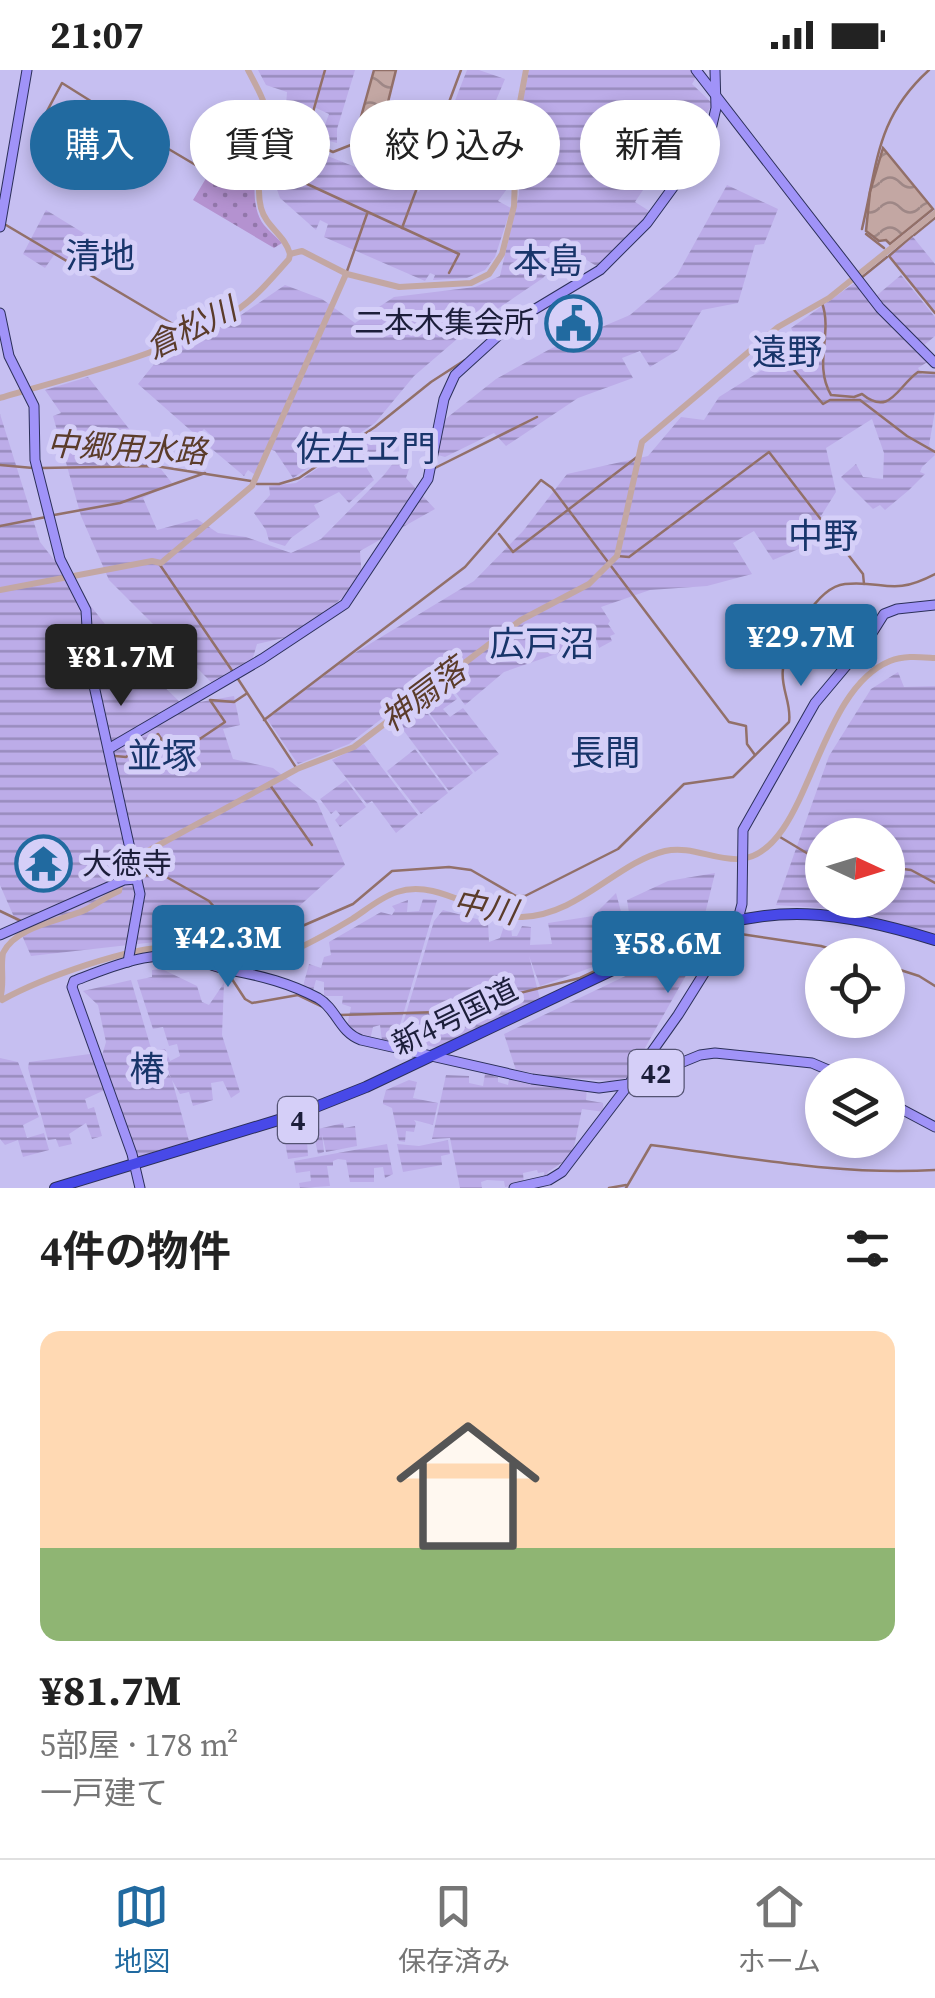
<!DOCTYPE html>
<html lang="ja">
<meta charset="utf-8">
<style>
body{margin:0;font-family:"Source Serif 4","Noto Sans JP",serif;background:#f6f6f6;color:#222;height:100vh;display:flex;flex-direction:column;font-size:38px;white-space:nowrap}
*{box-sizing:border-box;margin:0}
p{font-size:32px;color:#767676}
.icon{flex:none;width:55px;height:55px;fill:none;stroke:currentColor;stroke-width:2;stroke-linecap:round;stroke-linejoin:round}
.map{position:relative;height:1118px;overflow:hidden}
.drawer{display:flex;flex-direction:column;background:#fff;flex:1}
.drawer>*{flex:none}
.hud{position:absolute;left:30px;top:30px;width:875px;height:90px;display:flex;gap:20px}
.needle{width:65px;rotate:94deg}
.controls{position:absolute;left:805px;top:748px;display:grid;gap:20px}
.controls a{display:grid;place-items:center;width:100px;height:100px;border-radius:50%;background:#fff;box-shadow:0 5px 15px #0003;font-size:50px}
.price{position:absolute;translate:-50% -85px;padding:0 22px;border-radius:10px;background:#216aa0;color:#fff;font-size:32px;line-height:65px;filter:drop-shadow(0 2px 5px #0008)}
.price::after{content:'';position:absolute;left:50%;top:60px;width:30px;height:22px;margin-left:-15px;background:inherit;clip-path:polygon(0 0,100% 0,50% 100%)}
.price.current{background:#222;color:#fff}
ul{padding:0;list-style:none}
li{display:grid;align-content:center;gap:20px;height:530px;padding:0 40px}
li+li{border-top:2px solid #e0e0e0}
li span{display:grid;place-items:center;height:310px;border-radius:20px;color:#555}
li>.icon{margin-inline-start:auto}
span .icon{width:180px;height:180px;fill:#fffc;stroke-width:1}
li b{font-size:42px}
h2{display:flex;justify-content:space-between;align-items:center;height:120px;padding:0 40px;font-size:42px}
.tag{padding:0 35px;border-radius:45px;background:#fff;box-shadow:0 5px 15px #0003;font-size:35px;line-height:90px}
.tag.current{background:#216aa0;color:#fff}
.status{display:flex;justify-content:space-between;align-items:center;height:70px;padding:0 50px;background:#fff;direction:ltr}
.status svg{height:28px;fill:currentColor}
.tabs{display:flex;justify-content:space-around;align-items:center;height:140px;border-top:2px solid #e0e0e0;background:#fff;font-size:28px;color:#767676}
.tabs a{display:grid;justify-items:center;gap:5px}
.tabs .current{color:#216aa0}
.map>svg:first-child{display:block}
</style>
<div class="status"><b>21:07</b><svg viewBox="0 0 49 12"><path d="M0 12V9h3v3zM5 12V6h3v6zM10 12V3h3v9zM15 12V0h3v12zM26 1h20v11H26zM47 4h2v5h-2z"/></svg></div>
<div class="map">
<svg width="935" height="1118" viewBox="0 0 935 1118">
<defs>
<pattern id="farmland-rules" width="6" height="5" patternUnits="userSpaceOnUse" patternTransform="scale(2.5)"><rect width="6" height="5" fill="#bcace8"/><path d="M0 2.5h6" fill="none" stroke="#988bbd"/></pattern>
<pattern id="grass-dots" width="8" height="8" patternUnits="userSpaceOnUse" patternTransform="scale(2.5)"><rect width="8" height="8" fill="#b492d0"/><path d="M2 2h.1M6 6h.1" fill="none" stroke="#9277aa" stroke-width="1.8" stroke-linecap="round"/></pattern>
<pattern id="water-waves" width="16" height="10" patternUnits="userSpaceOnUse" patternTransform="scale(2.5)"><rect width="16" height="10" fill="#c3a7a3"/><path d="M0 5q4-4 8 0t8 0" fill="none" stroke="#9e8786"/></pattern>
</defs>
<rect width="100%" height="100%" fill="#c6bff1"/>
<g fill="url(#farmland-rules)" fill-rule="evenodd">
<polygon points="258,0 355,0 337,59 337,73 298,63 303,51 323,60 329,44 314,37 304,44 286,36 287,22 266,15"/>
<polygon points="467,0 479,0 505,9 486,54 506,69 502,81 499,80 496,85 511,93 510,120 507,119 498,131 511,138 495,187 485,200 467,208 433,210 435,205 430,203 425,211 324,167 328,154 320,150 316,160 280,128 275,114 292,72 419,122"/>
<polygon points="529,0 693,0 698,4 692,14 713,34 692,63 706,68 692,89 674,79 658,112 651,120 645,117 635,132 651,142 598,197 569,179 543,208 471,257 414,306 375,353 293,408 275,381 267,378 254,404 248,400 244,406 206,374 213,367 204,359 197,366 138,314 163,283 231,252 285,215 322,229 355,253 394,227 475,217 500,206 519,124 520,43"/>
<polygon points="727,115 778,139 764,174 755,175 738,233 702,240 678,280 650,297 640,281 622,288 633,308 578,328 506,376 494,363 445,387 410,377 496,309 550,279 630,245 677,205"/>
<polygon points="46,140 90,167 73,194 49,180 54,185 45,198 23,184"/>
<polygon points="913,167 935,194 935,242 890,186"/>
<polygon points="901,205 935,247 935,266 922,277 875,227"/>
<polygon points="856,212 901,265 929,291 918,298 922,304 935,304 935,341 929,375 935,385 922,397 920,402 925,404 909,420 885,440 880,435 873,439 841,407 856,394 863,407 883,409 884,383 872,349 826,378 836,422 801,478 773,490 754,461 733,473 752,504 707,516 650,520 601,537 610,551 608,554 615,564 610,566 612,571 599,578 594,563 556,584 504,602 465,635 441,603 349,674 298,694 267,649 353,584 474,511 523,461 567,404 648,386 681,347 704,350 719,327 800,276 791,258"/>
<polygon points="88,307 172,413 143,428 157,460 197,449 218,463 246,467 291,483 321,469 384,405 400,384 411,393 406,408 435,439 360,481 362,510 318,549 284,568 257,574 252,591 212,613 109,510 81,446 53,346 61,343 45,320"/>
<polygon points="0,344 40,472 124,578 183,635 234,626 240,655 223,659 233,689 273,698 317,732 345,795 266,866 155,872 31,886 0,815"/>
<polygon points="368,364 380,378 363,392 374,410 349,433 339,422 314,435 320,447 291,468 285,476 269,471 266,460 254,443 270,425 269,416 296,413"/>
<path d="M898,602l6,15 31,-1v249l-84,-25 -75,-5 53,-149 42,-67zM822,765h66v65h-66z"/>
<polygon points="444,612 457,629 443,639 450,647 463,638 499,684 475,702 420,631"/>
<polygon points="419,632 473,703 449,721 395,649"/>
<polygon points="364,674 418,745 396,763 372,731 367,734 332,690"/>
<polygon points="415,679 448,723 421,744 387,701"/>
<polygon points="346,710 366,737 340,757 335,750 340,745 336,740 331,744 320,729"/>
<polygon points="715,803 704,848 635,881 627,830 668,811"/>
<polygon points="616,823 632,883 540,916 529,886 540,929 438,978 426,975 424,982 408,978 408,971 398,970 434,851 443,840 488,852 489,872 500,868 504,856 511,857 512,866 517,866 522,856 531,857 530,875 552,874 548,853 593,846"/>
<polygon points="423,829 437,830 394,975 382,971 380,955 373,957 370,970 346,961 351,937 342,934 343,926 324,926 324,912 316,910 312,924 302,920 309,894 321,898 324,887 331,885 329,872 381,842 392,845 395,840 392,836 408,830 407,842 419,841"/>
<polygon points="680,880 694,891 628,1008 610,1011 555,1007 516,1000 504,964"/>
<polygon points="162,899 197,916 202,932 209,935 224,913 222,965 240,1022 231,1028 223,1011 211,1013 213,1030 193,1036 189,1022 180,1024 172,1010 189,1071 135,1088 101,989 106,972 98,935 83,921 131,910 150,975 171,1008 159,980 165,979 170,991 180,986 177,974 169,976 163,957 153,959 137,910 152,907 152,900"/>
<polygon points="90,984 107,1019 85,1029 88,1039 94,1037 102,1066 92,1069 86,1053 69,1064 72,1074 59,1077 56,1069 48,1070 28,998 29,992"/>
<polygon points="0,988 18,992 39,1047 23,1055 27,1068 44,1063 49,1080 23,1087 18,1070 5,1075 0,1069"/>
<polygon points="486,998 495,1000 493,1006 498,1007 498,1012 508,1015 510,1004 587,1018 586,1030 603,1033 604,1042 582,1039 572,1086 548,1102 545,1110 544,1102 538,1103 537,1100 523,1103 524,1114 505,1117 504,1111 487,1110 481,1112 482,1118 460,1118 450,1068 432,1069 446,1005 469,1006 469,1013 483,1016"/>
<polygon points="409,1010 417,1012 413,1028 438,1033 433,1055 414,1050 416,1053 414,1062 406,1061 405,1072 399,1071 392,1038 383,1034 383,1031 386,1020"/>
<polygon points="311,1052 314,1060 343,1053 344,1058 355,1056 357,1076 326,1082 322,1064 324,1082 318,1084 315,1070 307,1071 308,1086 288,1089 283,1060"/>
<polygon points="448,1070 450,1084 441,1086 442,1095 403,1102 397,1074 419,1076"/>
<polygon points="387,1074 393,1104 385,1108 383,1097 374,1098 374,1112 350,1112 346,1090 338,1089 333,1091 333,1096 327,1096 330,1116 300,1118 299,1113 311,1111 310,1101 296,1103 294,1091"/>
</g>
<path fill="url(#grass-dots)" d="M235,60l26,14c-5,23 -13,60 3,81 5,6 12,12 18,18l-8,5 -81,-48z"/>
<g fill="url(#water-waves)" stroke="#927069" stroke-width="2.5">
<polygon points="374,0 396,0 387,36 423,51 412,86 400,94 375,86 359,54"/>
<polygon points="883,78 933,139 890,174 886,170 879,171 866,161 870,122"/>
</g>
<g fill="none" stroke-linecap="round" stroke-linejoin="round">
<g stroke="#927069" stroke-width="2.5">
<polyline points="325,0 311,49 303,49 279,101 459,184 449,203"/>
<polyline points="46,43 62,13 148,67"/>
<polyline points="269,55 333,82 366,69"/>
<polyline points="150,68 199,97"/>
<polyline points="6,155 183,260 185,266"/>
<polyline points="402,158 461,0"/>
<path d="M862,159c16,-67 14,-111 67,-159"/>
<polyline points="866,164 884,178"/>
<polyline points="914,165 935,148"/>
<polyline points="912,166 889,186 935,243"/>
<polyline points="886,180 887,181"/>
<polyline points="346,204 367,144"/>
<polyline points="861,208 887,187"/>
<path d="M822,233c11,30 -9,61 9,92l23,2 8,-3c28,23 35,-7 56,-22l17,1"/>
<polyline points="766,267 823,334 830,330 860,330 907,366 935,382"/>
<polyline points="0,395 33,398"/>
<polyline points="41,398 155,396 251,411"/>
<polyline points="435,398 537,347"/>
<polyline points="257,414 279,414 299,408 375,357 431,312 465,290"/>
<polyline points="54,445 120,433 205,403"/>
<polyline points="0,456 46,447"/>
<polyline points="499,464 513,482 637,387"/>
<polyline points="617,486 629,487 769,382 863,504 864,514"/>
<polyline points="158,492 233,602"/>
<polyline points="238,609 297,699"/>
<polyline points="264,650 465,497 541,410 552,418 729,652 746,656 747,674 755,685"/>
<polyline points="115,686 126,687 158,664 173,687 225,652 210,630 234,632 246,624"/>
<polyline points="270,715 312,775"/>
<polyline points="780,767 815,788 822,789"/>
<polyline points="888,797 911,800 935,813"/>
<path d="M139,806l22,-2 48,27 13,15v22l16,10 32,-2 30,-19 53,-23 39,-33 57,-4 22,3 45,26h9l93,-47 66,-65 49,-7 56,-55c3,-18 -9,-35 -6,-53 4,-26 33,-82 62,-85 40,-4 46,13 90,-10"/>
<polyline points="0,841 21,851"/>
<polyline points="734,863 821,876 851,885"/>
<polyline points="688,875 726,863"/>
<polyline points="888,896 919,906 935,916"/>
<polyline points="228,903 245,929 252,933 298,925 321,936"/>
<polyline points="340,945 439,942 472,935 580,908 679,862"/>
<polyline points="609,1118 626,1115"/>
<path d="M626,1118l25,-43c95,12 188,31 284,25"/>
</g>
<g stroke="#c3a7a3" stroke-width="6">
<path d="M248,0c8,16 19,33 20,52 3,29 -15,53 -7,86 5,19 24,27 29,46"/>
<polyline points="290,184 302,181 347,204 399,217 471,213 489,204 502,184 514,136 517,48 526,0"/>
<path d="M0,328c70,-21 181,-47 240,-90 18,-13 34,-32 49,-49l1,-5"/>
<polyline points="0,520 152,491 161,493 252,416 346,204"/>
<path d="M0,929c5,-15 0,-32 3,-46 13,-27 58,-32 82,-43 12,-6 22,-14 34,-19l4,-24 5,-5 169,-93 57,-22 167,-127 68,-36 28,-28 25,-114 136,-115 51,-29 106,-85"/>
<path d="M2,930c38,-21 130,-55 173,-53 28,1 52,22 81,17 28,-6 71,-30 96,-45 14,-9 29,-22 45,-27 43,-14 83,27 125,25 57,-2 94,-54 143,-66 26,-6 50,10 75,8 70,-6 74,-167 150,-198 15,-6 30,-4 45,-3"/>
</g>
<defs>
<g id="major">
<polyline points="696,0 880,238 935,293"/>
<polyline points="0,157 27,0"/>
<polyline points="0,243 9,286 34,336 35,390 60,489 86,540 89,593 140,824 128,892"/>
<polyline points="110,678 262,589 345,534 428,409 444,329 455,305 512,253 600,200 647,153 709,68 716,38 715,0"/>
<polyline points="0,865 124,810 136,809"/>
<polyline points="888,1032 935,1057"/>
<path d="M140,1118l-8,-34 -60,-167 2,-6c34,-13 75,-31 112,-24 15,3 29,11 44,13 32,6 59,13 88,28 19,11 21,34 43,42l171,39 67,9 30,-4 49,-69 60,-96 4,-15 1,-74 72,-127 52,-62 17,-27 13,-5 38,-4"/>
<polyline points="514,1118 549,1110 562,1102 629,1014 700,985 715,983 812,993 840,1005"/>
</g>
<path id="highway" d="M55,1118l243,-74 68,-27 314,-149c92,-37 162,-27 255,2"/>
</defs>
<use href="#major" stroke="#2b2f59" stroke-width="11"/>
<use href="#highway" stroke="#2b2f59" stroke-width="12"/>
<use href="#major" stroke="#a093f8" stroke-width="9"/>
<use href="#highway" stroke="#4849e8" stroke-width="10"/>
</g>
<defs>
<symbol id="civic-ring" viewBox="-11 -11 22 22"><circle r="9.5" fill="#d5cff8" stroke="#216aa0" stroke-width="1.5"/><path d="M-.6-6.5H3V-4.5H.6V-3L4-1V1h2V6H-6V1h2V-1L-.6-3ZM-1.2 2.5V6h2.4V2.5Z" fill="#216aa0"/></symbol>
<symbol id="temple-ring" viewBox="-11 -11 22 22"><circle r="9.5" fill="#d5cff8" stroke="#216aa0" stroke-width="1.5"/><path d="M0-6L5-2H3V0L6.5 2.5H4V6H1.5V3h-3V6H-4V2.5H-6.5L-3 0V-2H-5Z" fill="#216aa0"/></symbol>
</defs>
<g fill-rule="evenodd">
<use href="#civic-ring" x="542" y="222" width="63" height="63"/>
<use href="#temple-ring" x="12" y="762" width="63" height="63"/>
</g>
<g text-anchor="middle" stroke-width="10" stroke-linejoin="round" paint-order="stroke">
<g fill="#d5cff8" stroke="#545373" stroke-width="2.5">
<rect x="628.5" y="980" width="55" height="46" rx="8"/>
<rect x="278" y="1027" width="40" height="46" rx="8"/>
</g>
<g font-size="28" font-weight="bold" fill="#1c1e3a">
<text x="656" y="1013">42</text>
<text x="298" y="1060">4</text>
</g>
<g font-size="30" fill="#1c1e3a" stroke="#d5cff8" text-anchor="end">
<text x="534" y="263">二本木集会所</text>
<text x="82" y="804" text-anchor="start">大徳寺</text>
</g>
<g font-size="30" fill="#1c1e3a" stroke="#d5cff8">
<text transform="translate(455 947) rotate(-26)" y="10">新4号国道</text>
</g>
<g font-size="32" font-style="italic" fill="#5b3c2a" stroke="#d5cff8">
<text transform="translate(191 258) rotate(-26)" y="11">倉松川</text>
<text transform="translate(127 378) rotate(3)" y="11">中郷用水路</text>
<text transform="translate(423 625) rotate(-37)" y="11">神扇落</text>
<text transform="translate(485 837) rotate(11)" y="11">中川</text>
</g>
<g font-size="35" fill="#18356a" stroke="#d5cff8">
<text x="100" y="198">清地</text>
<text x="548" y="203">本島</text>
<text x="787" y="294">遠野</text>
<text x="366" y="391">佐左ヱ門</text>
<text x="823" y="478">中野</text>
<text x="542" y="586">広戸沼</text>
<text x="605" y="695">長間</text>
<text x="162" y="698">並塚</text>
<text x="147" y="1011">椿</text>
</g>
</g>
</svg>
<div class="controls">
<a><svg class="needle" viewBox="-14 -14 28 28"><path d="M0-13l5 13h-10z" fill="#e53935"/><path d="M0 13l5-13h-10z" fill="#767676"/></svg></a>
<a><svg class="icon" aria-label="locate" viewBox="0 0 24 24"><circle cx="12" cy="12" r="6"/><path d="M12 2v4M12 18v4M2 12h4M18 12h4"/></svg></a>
<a><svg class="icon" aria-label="layers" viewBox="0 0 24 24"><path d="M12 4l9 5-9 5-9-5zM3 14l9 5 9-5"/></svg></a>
</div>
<b class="price" style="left:801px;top:619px">¥29.7M</b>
<b class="price current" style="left:121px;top:639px">¥81.7M</b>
<b class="price" style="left:228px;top:920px">¥42.3M</b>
<b class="price" style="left:668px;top:926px">¥58.6M</b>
<div class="hud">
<a class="tag current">購入</a>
<a class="tag">賃貸</a>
<a class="tag">絞り込み</a>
<a class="tag">新着</a>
</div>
</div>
<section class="drawer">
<h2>4件の物件<svg class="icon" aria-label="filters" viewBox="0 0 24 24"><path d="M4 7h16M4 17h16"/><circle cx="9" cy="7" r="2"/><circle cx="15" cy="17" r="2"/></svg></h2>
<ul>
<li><span style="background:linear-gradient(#ffd9b3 70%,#8fb573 0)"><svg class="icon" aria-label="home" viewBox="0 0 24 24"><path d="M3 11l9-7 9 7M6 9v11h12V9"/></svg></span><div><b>¥81.7M</b><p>5部屋 · 178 m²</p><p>一戸建て</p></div></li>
</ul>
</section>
<nav class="tabs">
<a class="current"><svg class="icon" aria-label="map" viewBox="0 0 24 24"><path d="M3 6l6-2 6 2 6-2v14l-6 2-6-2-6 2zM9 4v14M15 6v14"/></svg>地図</a>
<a><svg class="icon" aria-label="saved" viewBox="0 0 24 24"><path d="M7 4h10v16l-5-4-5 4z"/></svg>保存済み</a>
<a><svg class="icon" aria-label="home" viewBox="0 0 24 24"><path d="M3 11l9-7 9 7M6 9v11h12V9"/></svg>ホーム</a>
</nav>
